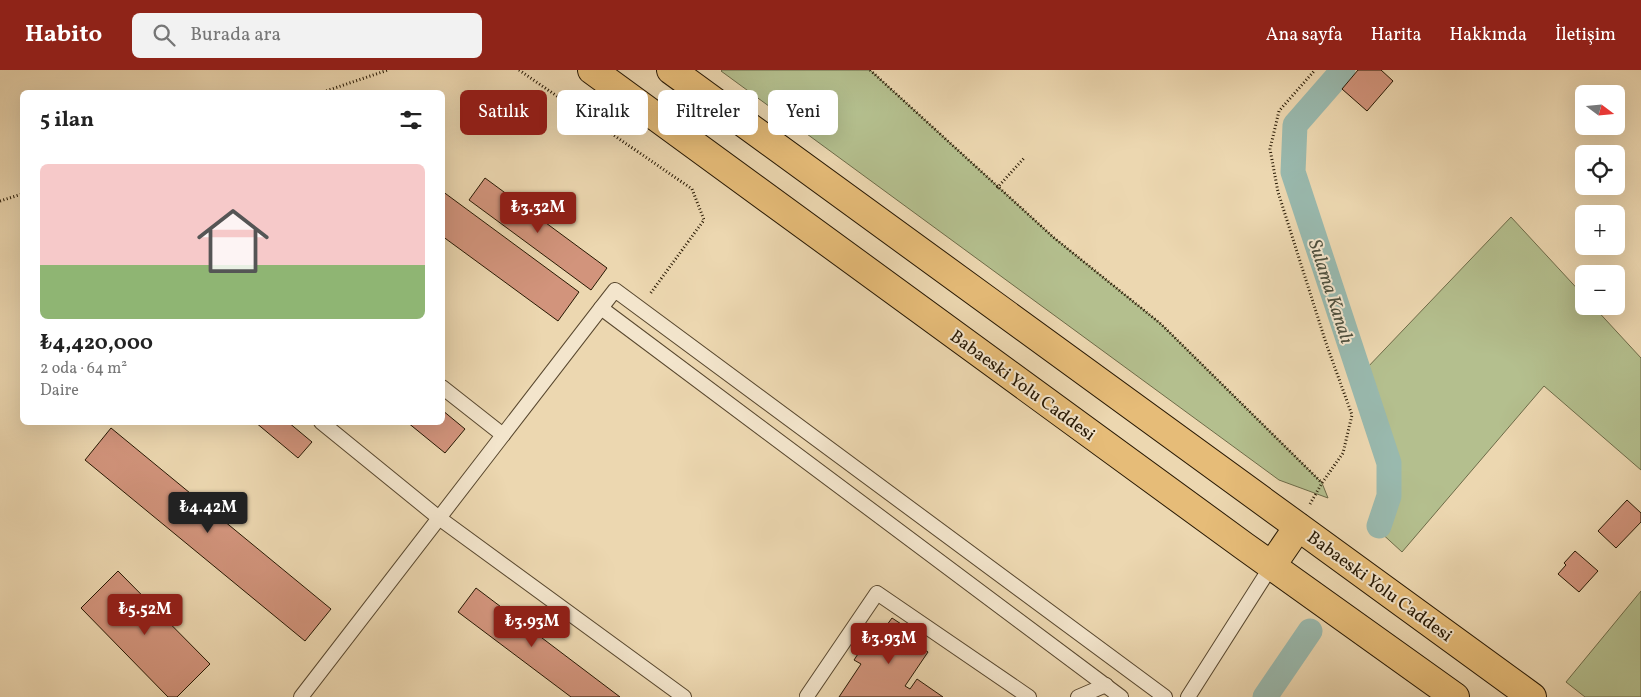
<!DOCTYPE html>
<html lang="tr">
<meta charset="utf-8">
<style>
body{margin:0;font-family:Vollkorn,serif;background:#f2f2f2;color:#222;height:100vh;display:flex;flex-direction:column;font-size:19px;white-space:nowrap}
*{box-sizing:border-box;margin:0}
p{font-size:16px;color:#767676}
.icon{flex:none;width:28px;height:28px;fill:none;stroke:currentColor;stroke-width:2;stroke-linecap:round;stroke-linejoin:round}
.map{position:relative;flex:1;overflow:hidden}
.side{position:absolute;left:20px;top:20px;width:425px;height:335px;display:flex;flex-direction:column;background:#fff;border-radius:8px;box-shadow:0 5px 20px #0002}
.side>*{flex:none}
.hud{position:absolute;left:460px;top:20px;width:475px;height:45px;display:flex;gap:10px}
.needle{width:32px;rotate:106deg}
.controls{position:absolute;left:1575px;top:15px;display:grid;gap:10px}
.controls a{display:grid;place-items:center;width:50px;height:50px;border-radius:8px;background:#fff;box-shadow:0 5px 20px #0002;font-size:25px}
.price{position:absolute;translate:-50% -42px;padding:0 11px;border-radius:5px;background:#8f2418;color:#fff;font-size:16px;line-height:32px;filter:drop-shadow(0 1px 2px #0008)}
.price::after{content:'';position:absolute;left:50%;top:30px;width:15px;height:11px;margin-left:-8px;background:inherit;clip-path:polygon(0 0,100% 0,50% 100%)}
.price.active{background:#222;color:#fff}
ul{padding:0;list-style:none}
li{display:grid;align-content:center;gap:10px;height:265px;padding:0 20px}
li+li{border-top:1px solid #e0e0e0}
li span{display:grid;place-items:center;height:155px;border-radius:8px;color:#555}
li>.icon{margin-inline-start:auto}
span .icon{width:90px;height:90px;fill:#fffc;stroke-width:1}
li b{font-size:21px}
h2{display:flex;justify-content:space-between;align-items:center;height:60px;padding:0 20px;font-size:21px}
.chip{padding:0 18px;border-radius:8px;background:#fff;box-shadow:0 5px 20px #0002;font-size:18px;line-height:45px}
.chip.active{background:#8f2418;color:#fff}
header{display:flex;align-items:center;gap:30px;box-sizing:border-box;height:70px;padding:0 25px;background:#8f2418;color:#fff}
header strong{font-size:24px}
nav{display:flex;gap:28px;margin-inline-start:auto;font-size:18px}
.search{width:350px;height:45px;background:#f2f2f2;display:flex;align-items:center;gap:12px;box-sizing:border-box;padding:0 18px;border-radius:8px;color:#767676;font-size:19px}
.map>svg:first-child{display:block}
</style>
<header>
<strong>Habito</strong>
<div class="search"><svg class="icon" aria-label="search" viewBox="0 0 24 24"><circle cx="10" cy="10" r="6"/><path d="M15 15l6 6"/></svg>Burada ara</div>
<nav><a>Ana sayfa</a><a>Harita</a><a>Hakkında</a><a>İletişim</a></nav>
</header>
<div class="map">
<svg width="1641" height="627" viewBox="0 0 1641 627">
<rect width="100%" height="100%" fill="#ecd7b0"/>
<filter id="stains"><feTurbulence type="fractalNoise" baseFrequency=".004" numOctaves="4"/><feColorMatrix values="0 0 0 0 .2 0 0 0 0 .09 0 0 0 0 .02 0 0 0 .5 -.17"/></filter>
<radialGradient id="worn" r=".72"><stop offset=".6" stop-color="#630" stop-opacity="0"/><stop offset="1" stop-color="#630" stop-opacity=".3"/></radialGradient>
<g fill="#b4bf8e" stroke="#6d6b48">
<polygon points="722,0 870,0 1053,167 1161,254 1322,413 1328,428 1279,410 721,1"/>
<polygon points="1511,147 1584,226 1584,236 1593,236 1641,288 1641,400 1544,316 1402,482 1378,460 1393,425 1394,391 1365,300"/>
<polygon points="1641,521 1641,627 1585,627 1566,612"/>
</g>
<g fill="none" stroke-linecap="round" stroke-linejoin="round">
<g stroke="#99b9ae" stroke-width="25">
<polyline points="1343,0 1295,55 1293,102 1389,393 1389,426 1379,456"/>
<polyline points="1265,627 1310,561"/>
</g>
</g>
<g fill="#d2947c" stroke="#261702">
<polygon points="1358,0 1381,0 1393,11 1367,41 1342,19"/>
<polygon points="485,108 607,198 591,220 469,130"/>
<polygon points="442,121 579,222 558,251 442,166"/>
<polygon points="442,340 465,359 445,383 407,352 442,352"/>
<polygon points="255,352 288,352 312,372 298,388"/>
<polygon points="111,358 331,539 305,571 85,390"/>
<polygon points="1627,430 1641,443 1641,452 1616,478 1598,461"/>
<polygon points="1575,481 1598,501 1579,522 1558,504 1566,495 1564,493"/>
<polygon points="118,501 210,594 177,627 168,627 81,538"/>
<polygon points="476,518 620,627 571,627 458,542"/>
<polygon points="892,548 924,569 919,576 928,582 905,616 910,619 917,609 943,627 839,627 861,594 854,590 877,555 884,559"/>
</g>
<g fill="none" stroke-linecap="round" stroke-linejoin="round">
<defs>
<g id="service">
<polyline points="442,317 503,365"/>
<polyline points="321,352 439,448 684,627"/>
<polyline points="301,627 601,238"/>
<polyline points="808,627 807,626 877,523 1029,627"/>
<polyline points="1078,627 1106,615"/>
<polyline points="1121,627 601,238 615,220 1165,627"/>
<polyline points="1188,627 1272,495"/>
</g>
<g id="trunk">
<polyline points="592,0 1244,476 1455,627"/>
<polyline points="671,0 1532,627"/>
<polyline points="1272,495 1298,457"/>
</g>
</defs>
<use href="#service" stroke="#58472e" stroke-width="16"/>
<use href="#trunk" stroke="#261702" stroke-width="30"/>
<g stroke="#261702" stroke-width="3" stroke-dasharray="1 2.5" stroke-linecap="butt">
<polyline points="519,0 692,119 704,150 650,224"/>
<polyline points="870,0 1053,167 1161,254 1322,413"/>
<polyline points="323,22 388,0"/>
<polyline points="997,118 1025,87"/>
<polyline points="0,131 22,124"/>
<polyline points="1310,434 1322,413 1343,383 1352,345 1326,273 1278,122 1270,79 1279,41 1315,0"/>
</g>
<use href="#service" stroke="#f3e5cc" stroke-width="14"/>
<use href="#trunk" stroke="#e6bc78" stroke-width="28"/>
</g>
<g text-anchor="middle" stroke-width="4" stroke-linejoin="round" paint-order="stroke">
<g font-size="18" fill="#261702" stroke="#f3e5cc">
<text transform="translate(1023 315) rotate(36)" y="6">Babaeski Yolu Caddesi</text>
<text transform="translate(1380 516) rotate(36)" y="6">Babaeski Yolu Caddesi</text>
</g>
<g font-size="19" font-style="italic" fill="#4e503e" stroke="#f3e5cc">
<text transform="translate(1332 221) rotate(72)" y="7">Sulama Kanalı</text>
</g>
</g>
<rect width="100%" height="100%" filter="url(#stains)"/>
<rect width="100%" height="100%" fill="url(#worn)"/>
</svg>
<div class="controls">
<a><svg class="needle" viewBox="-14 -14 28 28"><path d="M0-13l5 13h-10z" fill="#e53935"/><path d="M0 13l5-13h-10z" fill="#767676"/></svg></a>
<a><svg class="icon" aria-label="locate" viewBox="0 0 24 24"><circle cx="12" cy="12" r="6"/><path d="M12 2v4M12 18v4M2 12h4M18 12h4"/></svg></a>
<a>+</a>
<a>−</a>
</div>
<b class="price" style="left:538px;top:164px">₺3.32M</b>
<b class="price active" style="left:208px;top:464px">₺4.42M</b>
<b class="price" style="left:145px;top:566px">₺5.52M</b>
<b class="price" style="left:532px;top:578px">₺3.93M</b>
<b class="price" style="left:889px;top:595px">₺3.93M</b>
<div class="hud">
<a class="chip active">Satılık</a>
<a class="chip">Kiralık</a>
<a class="chip">Filtreler</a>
<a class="chip">Yeni</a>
</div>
<section class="side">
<h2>5 ilan<svg class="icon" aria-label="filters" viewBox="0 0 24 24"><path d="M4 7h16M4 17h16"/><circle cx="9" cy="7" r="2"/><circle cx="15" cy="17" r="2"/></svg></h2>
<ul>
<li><span style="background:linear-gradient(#f6c9c9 65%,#8fb573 0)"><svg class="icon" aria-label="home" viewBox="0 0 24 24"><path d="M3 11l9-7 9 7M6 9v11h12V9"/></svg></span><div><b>₺4,420,000</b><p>2 oda · 64 m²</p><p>Daire</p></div></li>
</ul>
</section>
</div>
